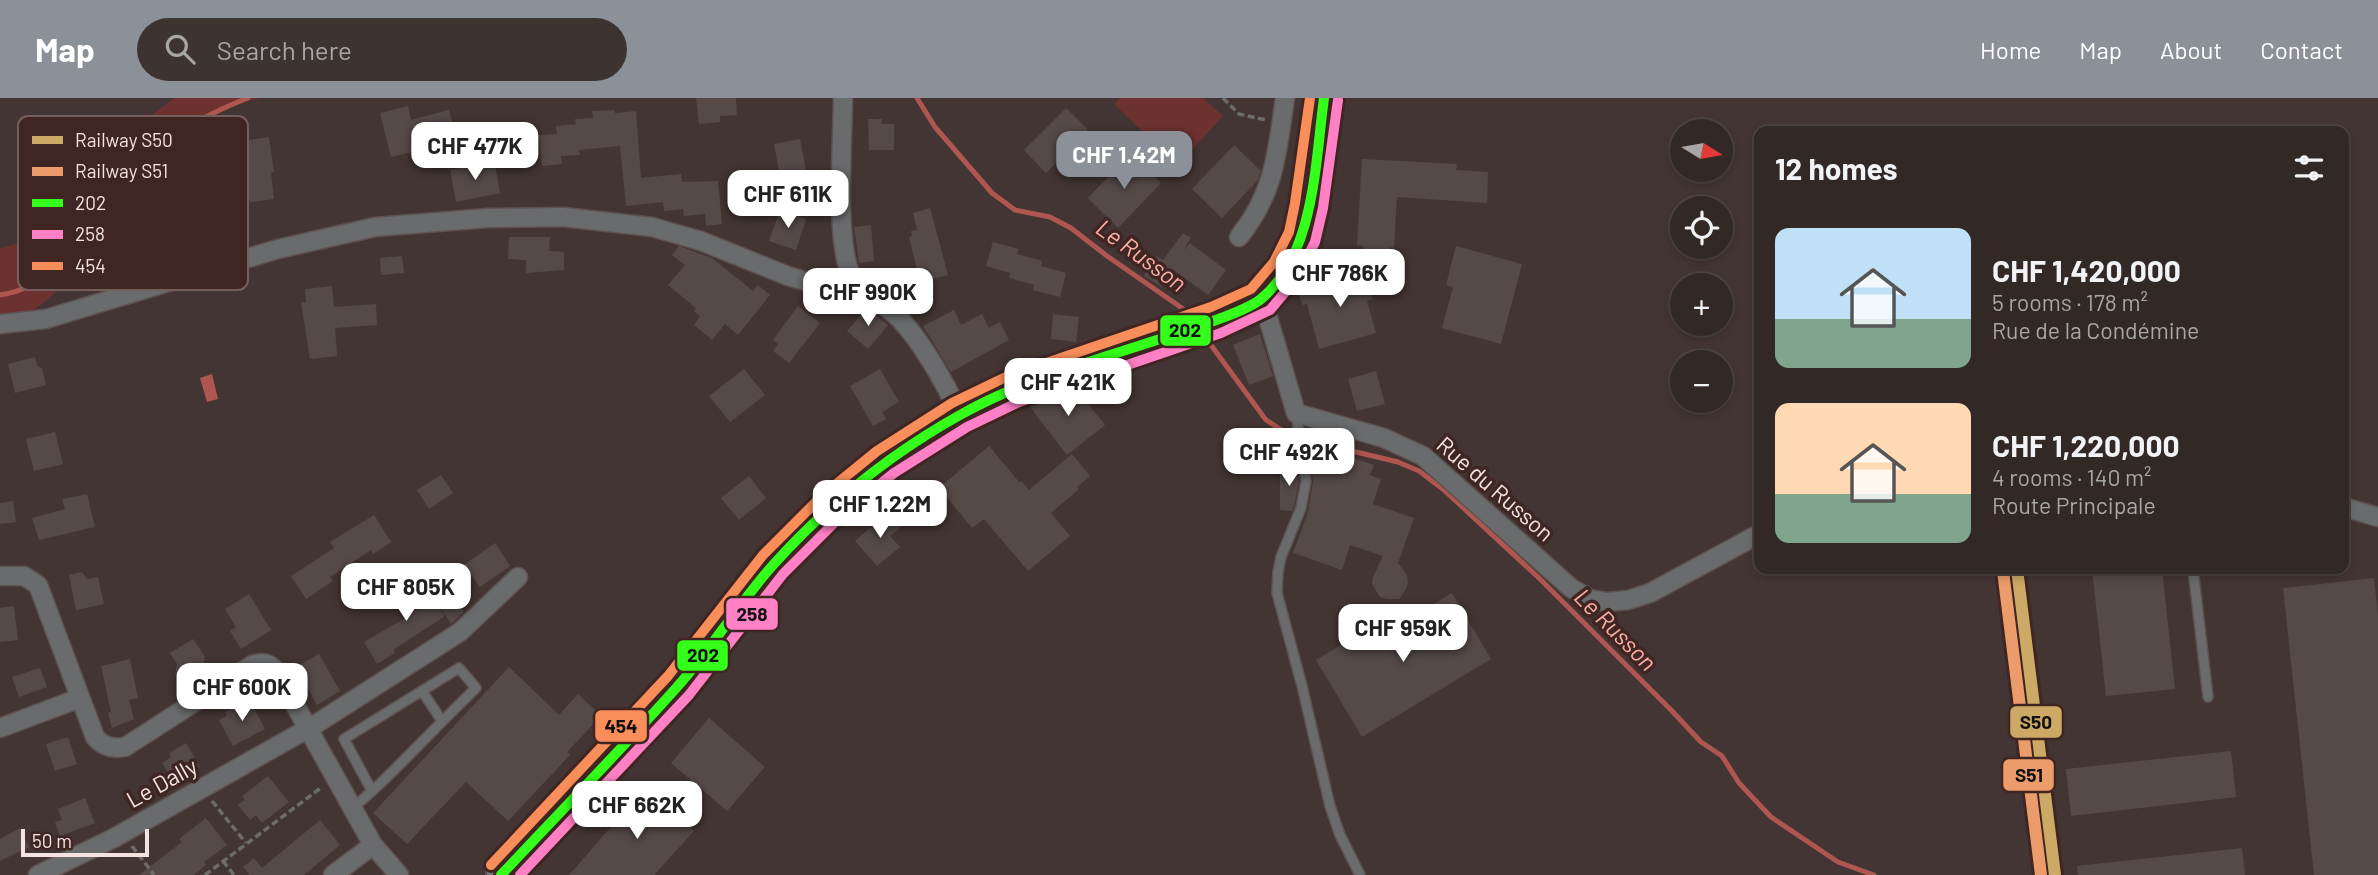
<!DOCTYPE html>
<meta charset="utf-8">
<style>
body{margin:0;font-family:Barlow,sans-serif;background:#3d3432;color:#f1f3f6;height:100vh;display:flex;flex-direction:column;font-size:26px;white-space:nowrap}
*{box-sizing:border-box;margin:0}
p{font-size:23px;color:#a8a6a7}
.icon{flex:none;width:38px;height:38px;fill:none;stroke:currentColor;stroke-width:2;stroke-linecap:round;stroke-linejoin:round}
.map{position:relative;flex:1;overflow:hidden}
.details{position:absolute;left:1754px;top:28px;width:595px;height:448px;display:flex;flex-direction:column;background:#322826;border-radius:14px;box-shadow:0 4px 10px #0003,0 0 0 2px #4d4443}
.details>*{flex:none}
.needle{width:46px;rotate:101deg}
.fabs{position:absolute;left:1670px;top:21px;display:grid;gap:14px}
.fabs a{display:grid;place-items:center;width:63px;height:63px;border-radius:50%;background:#322826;box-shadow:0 4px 10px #0003,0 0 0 2px #4d4443;font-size:35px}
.scale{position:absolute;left:21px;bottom:18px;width:128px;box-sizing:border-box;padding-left:7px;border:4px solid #f4e3e1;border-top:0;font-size:19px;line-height:24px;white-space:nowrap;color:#f4e3e1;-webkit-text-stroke:5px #3f2623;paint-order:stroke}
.price{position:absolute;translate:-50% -60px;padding:0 16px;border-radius:14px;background:#fff;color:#222;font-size:23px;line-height:46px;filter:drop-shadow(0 2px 4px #0008)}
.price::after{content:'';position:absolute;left:50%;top:42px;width:21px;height:16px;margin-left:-10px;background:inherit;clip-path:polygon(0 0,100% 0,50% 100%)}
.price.selected{background:#8c9099;color:#fff}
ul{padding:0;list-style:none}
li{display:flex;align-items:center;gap:21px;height:175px;padding:0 21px}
li span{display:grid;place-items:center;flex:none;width:196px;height:140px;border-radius:14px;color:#555}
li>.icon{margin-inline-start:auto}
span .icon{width:84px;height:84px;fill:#fffc;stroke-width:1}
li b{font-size:30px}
h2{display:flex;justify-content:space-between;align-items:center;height:84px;padding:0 21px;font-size:30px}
header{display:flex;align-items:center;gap:42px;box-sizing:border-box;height:98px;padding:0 35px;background:#8c9099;color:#fff}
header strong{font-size:33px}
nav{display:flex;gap:38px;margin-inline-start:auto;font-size:24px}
.search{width:490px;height:63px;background:#3d3432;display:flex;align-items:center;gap:18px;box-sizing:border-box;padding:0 24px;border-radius:38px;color:#a8a6a7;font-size:26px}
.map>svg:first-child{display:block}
</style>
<header>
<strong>Map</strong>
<div class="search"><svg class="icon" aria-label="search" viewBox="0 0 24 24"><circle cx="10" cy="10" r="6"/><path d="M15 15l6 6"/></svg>Search here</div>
<nav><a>Home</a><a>Map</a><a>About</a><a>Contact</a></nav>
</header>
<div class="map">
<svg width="2378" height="777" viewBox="0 0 2378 777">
<rect width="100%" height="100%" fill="#433533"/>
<g fill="#6d322f">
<polygon points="174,0 263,0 227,6 188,30 167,38 147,69 104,101 79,141 74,179 27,218 0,221 0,150 17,146 93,62"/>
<polygon points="1120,0 1203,0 1223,18 1177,68 1114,6"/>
</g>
<polygon fill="#ae564f" points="212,276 218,301 207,304 200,280"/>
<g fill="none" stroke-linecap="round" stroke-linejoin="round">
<g stroke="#ae564f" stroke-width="5">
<polyline points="917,0 935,29 992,95 1015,112 1050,119 1071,130 1107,158 1189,215"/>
<path d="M0,197c49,-7 77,-48 101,-87 7,-10 13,-23 21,-31 34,-34 81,-62 126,-79"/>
<polyline points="1208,243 1266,322 1294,340"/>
<polyline points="1310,343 1398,364 1419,373 1444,392 1540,481 1672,613 1701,644 1722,658 1739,685 1771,719 1838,764 1874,777"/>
</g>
</g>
<g fill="#564a49">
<polygon points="696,0 736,0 737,17 720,18 720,24 699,26"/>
<polygon points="408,8 411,22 449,12 457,43 391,59 380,15"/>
<polygon points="1066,10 1088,32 1046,75 1024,52"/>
<polygon points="615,12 615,15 636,13 641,80 681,76 682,84 718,83 722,126 706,128 705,116 684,118 683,111 664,113 663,104 626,108 620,48 579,52 580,57 561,58 562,66 542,68 539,37 557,36 556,28 576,26 575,21 593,20 592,13"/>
<polygon points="868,21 882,21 881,26 894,26 894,52 869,52"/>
<polygon points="269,39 274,74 271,75 274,101 245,105 237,44"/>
<polygon points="800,41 806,73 780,78 774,46"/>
<polygon points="1234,47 1261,73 1258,82 1222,120 1192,91"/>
<polygon points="1130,56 1161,85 1118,130 1088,100"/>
<polygon points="1362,61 1457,66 1456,72 1488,74 1487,105 1397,99 1394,150 1390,149 1390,166 1363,167 1363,148 1357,147"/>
<polygon points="486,65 486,68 495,66 500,95 456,104 450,72"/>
<polygon points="930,110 948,177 920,184 909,139 912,138 911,133 917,132 913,115"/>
<polygon points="780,112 806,121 796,152 769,143"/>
<polygon points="871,127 874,163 859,165 854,129"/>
<polygon points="1183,135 1191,140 1183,153 1190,145 1226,172 1208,197 1172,171 1162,189 1144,178 1156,158 1163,162"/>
<polygon points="509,139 550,139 549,153 564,154 564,172 526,175 526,162 508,161"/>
<polygon points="993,144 1019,151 1017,156 1042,163 1041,168 1066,175 1060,199 1033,192 1034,187 1009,180 1010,175 986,168"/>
<polygon points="679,148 712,160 753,193 758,187 770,197 738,237 725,226 712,242 694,227 700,218 694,213 696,210 668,187 685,167 672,157"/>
<polygon points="1456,148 1522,166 1501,246 1442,230 1453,189 1446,187"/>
<polygon points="402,158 404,175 381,177 380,160"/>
<polygon points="1364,170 1373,201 1367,203 1376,235 1319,251 1307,206 1302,207 1298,193 1328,185 1327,181"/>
<polygon points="332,188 334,209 376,206 377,227 335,230 337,258 310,261 301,205 306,204 305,191"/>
<polygon points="798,208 820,225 789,265 773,253 778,246 773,242"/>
<polygon points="867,210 888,227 868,251 847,233"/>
<polygon points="954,212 961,227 982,216 989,230 1000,224 1009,242 951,274 923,228"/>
<polygon points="1053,216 1079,219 1076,244 1051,241"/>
<polygon points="1260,236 1273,278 1249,287 1233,247"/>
<polygon points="35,259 37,268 42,270 46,287 15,295 8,266"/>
<polygon points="744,271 765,297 730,324 709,298"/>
<polygon points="880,271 899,304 882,314 886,321 873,328 850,288"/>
<polygon points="1376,273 1385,306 1357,313 1348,281"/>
<polygon points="1074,288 1105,327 1067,357 1030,309 1044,298"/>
<polygon points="55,334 63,366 34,373 26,341"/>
<polygon points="989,348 1020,385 1021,383 1029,392 1072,356 1090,378 1077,389 1079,391 1051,415 1070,438 1028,473 984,421 972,430 939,390"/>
<polygon points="1330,352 1374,367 1370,377 1381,381 1373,406 1414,420 1398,465 1407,477 1408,484 1406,491 1399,501 1387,501 1380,499 1372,486 1373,479 1383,458 1350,447 1342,472 1293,455 1308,414 1313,384 1311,367 1314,367 1316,359 1326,363"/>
<polygon points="1297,368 1299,383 1294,408 1292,413 1280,412 1280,370"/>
<polygon points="441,377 453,395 429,411 417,392"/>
<polygon points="749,378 766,400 739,422 721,400"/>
<polygon points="87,396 95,429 39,442 32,420 65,411 62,401"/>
<polygon points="13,403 16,424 0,426 0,405"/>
<polygon points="890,416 901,429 890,438 900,449 877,468 855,443 878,423 880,425"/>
<polygon points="374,417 391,444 373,456 371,452 330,479 333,483 306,501 291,478 334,450 330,444"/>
<polygon points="495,445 510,468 480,489 464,467"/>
<polygon points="2092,471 2162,471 2175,591 2106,598"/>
<polygon points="82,474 87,481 98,479 104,506 76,512 69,477"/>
<polygon points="2374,480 2378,518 2378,777 2314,777 2283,490"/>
<polygon points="422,485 445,518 393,552 395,555 377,566 364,544 407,519 396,503"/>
<polygon points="1452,495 1491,561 1362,639 1316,562 1379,524 1361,549"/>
<polygon points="249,496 271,532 241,551 230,533 236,529 225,511"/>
<polygon points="455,499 464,514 451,526 440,509"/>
<polygon points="14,508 18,542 0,544 0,510"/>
<polygon points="193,541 205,559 200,582 175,577 177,566 170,555"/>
<polygon points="319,556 340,593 317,607 296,569"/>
<polygon points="130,561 138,600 129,602 134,621 112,630 108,615 111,614 101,568"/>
<polygon points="509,569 559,617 578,596 601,618 567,654 570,657 508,723 466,684 407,746 373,715"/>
<polygon points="40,570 47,589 19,599 12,579"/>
<polygon points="249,601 265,631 233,648 219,622 227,618 225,614"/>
<polygon points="709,620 765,669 727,713 671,665"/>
<polygon points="68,639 77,666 55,673 46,646"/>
<polygon points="186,645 200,669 173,682 162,665 171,659 169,655"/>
<polygon points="2231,653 2236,699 2071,718 2066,671"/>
<polygon points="268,678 289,704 262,725 256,717 250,722 238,707 245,702 242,698"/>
<polygon points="645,690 694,733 654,777 569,777"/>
<polygon points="85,700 95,725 60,738 55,724 62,722 58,711"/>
<polygon points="206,720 227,747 204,764 206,767 194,777 139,777 182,744 179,741"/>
<polygon points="320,722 340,747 304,777 250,777 243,769 254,760 262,770"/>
<polygon points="20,730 29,749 0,763 0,741"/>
<polygon points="2242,750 2245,777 2078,777 2077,768"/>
</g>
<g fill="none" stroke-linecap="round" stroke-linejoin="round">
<defs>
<g id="lane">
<polyline points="1296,315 1306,383 1301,410 1281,459 1278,474 1277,495 1302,588 1330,708 1340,737 1360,777"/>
<polyline points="2193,471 2208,599"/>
<polyline points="422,593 442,623"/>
<path d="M352,710c19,-14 36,-32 53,-49 24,-24 47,-48 71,-71l-17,-20 -115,71 28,52"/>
</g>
<g id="street">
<path d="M843,0c0,38 -9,152 10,180 11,17 34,27 48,42 25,28 43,61 59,95"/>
<path d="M1239,139c36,-45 38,-84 46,-139"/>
<polyline points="1260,202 1266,213 1296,315 1384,340 1423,358 1571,490 1590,501 1607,504 1628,502 1650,495 1759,436"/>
<polyline points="0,226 46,221 278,151 375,129 488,120 563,119 652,129 701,143 788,178 808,184 841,185 853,180"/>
<polyline points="2343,409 2378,419"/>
<path d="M0,478h24l14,9 57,152c8,10 18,12 30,10l127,-82c10,-3 17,-3 24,6l97,174 26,30"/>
<polyline points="0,630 80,600"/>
<polyline points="38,777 114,740 316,626 460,534 518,479"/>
<polyline points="333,777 373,747"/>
</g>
<polyline id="primary" points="501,777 679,587 773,467 833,407 886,364 960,317 1014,291 1216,222 1260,202 1286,172 1302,139 1309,108 1324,0"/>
</defs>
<use href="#lane" stroke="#5e5251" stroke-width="12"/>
<use href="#street" stroke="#5e5251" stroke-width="21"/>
<use href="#primary" stroke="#5e5251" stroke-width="32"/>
<g stroke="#6e6b6c" stroke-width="3.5" stroke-dasharray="7 3.5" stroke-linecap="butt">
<polyline points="1223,0 1239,16 1266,22"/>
<polyline points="212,703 246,745"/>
<polyline points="132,748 154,777"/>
<polyline points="223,763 234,777"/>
<polyline points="205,777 322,689"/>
</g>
<use href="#lane" stroke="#6a6b6c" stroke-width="9"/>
<use href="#street" stroke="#6a6b6c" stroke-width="18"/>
<use href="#primary" stroke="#747676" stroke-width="28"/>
<defs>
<path id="bus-1" d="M501,777c59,-63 119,-124 176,-188 35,-39 62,-84 96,-122 54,-60 117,-111 187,-150 67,-38 145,-57 218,-82 21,-7 67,-21 83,-34 54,-45 54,-136 63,-201"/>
<polyline id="bus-2" points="520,777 689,597 783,476 842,417 894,375 967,329 1019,304 1221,235 1270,212 1297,180 1315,144 1323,110 1338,2"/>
<polyline id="bus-3" points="491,767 668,578 763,457 823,397 877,353 952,305 1008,278 1211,209 1251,191 1274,164 1289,134 1295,105 1310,0"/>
</defs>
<use href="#bus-1" stroke="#3f2623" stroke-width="16"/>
<use href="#bus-2" stroke="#3f2623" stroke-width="16"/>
<use href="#bus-3" stroke="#3f2623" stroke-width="16"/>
<use href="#bus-1" stroke="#33ff1a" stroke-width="10"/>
<use href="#bus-2" stroke="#ff80c5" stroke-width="10"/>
<use href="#bus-3" stroke="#fa8e5a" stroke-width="10"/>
<defs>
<polyline id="rail-1" points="2017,471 2055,777"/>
<polyline id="rail-2" points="2003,473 2041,777"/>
</defs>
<use href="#rail-1" stroke="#3f2623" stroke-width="18"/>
<use href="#rail-2" stroke="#3f2623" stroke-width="18"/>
<use href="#rail-1" stroke="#cca964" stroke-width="12"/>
<use href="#rail-2" stroke="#ec9b6b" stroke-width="12"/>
</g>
<g text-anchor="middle" stroke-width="7" stroke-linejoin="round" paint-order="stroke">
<g font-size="23" fill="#f4e3e1" stroke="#3f2623">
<text transform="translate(1495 391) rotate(41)" y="8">Rue du Russon</text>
<text transform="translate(162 685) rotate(-29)" y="8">Le Dally</text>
</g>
<g font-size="24" font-style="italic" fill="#fbada5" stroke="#3f2623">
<text transform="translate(1141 158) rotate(36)" y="8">Le Russon</text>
<text transform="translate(1615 532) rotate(45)" y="8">Le Russon</text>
</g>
</g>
<rect x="18" y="18" width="230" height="174" rx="10" fill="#3f2623" stroke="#755f5c" stroke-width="2"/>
<rect x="32" y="38" width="31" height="8" fill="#cca964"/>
<rect x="32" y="69" width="31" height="9" fill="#ec9b6b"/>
<rect x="32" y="101" width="31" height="8" fill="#33ff1a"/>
<rect x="32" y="132" width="31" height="9" fill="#ff80c5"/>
<rect x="32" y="164" width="31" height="8" fill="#fa8e5a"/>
<g font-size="19" fill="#f4e3e1">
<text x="75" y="49">Railway S50</text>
<text x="75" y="80">Railway S51</text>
<text x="75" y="112">202</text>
<text x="75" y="143">258</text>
<text x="75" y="175">454</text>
</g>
<g stroke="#3f2623" stroke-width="2.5">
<rect x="1159" y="216" width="53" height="33" rx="7" fill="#33ff1a"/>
<rect x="725" y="499" width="54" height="34" rx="7" fill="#ff80c5"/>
<rect x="676" y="541" width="53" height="33" rx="7" fill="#33ff1a"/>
<rect x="2009" y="607" width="54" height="34" rx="7" fill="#cca964"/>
<rect x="594" y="611" width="54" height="34" rx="7" fill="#fa8e5a"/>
<rect x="2002" y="660" width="53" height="34" rx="7" fill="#ec9b6b"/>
</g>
<g font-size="19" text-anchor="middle" font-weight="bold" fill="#111">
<text x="1185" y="239">202</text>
<text x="752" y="523">258</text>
<text x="703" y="564">202</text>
<text x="2036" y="631">S50</text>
<text x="621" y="635">454</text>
<text x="2029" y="684">S51</text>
</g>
</svg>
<div class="fabs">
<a><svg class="needle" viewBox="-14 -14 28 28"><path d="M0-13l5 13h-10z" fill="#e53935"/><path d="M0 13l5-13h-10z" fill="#a8a6a7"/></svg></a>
<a><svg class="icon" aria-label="locate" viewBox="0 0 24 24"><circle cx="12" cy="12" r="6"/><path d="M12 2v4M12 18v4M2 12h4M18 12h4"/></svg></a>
<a>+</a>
<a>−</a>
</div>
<div class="scale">50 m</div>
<b class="price" style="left:475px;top:84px">CHF 477K</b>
<b class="price selected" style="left:1124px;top:93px">CHF 1.42M</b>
<b class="price" style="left:788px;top:132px">CHF 611K</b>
<b class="price" style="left:1340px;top:211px">CHF 786K</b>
<b class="price" style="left:868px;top:230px">CHF 990K</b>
<b class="price" style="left:1068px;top:320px">CHF 421K</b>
<b class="price" style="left:1289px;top:390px">CHF 492K</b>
<b class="price" style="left:880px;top:442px">CHF 1.22M</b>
<b class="price" style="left:406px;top:525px">CHF 805K</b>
<b class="price" style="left:1403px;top:566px">CHF 959K</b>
<b class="price" style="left:242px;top:625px">CHF 600K</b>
<b class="price" style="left:637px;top:743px">CHF 662K</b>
<section class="details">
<h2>12 homes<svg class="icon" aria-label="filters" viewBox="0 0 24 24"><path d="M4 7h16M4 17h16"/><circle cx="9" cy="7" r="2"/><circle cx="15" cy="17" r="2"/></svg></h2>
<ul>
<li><span style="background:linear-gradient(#bfe0f5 65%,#7fa58c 0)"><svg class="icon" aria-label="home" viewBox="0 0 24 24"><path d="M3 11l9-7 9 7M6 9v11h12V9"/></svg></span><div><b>CHF 1,420,000</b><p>5 rooms · 178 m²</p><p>Rue de la Condémine</p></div></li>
<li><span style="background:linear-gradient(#ffd9b3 65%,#7fa58c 0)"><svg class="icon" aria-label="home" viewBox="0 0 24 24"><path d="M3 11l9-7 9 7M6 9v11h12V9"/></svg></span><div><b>CHF 1,220,000</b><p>4 rooms · 140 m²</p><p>Route Principale</p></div></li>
</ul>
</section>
</div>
